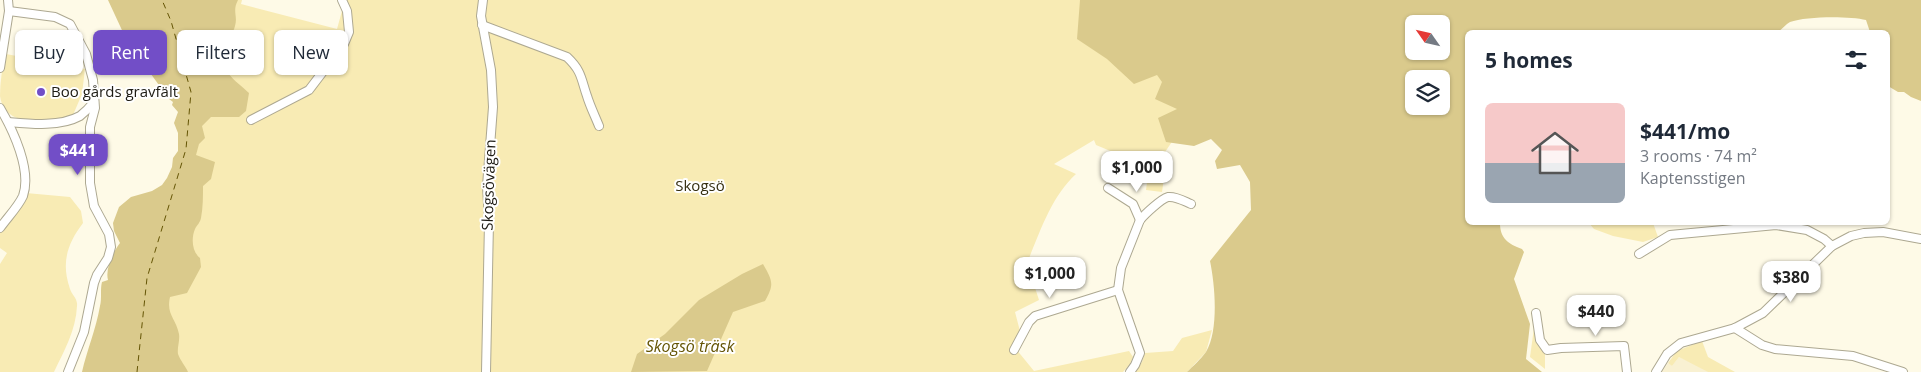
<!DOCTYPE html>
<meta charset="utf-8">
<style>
body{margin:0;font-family:"Open Sans",sans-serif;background:#f6f6f7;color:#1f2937;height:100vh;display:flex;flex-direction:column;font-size:19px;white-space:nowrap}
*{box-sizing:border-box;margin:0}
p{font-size:16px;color:#747a83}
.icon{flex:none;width:28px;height:28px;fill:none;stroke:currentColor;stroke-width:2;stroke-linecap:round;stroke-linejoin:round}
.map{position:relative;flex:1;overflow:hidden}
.sheet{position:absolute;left:1465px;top:30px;width:425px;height:195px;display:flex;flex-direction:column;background:#fff;border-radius:8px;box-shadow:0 1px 4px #0004}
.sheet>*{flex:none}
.guide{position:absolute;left:15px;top:30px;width:475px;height:45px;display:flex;gap:10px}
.needle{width:32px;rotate:304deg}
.fabs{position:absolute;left:1405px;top:15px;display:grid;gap:10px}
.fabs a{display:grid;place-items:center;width:45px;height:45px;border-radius:8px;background:#fff;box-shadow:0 1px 4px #0004;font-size:25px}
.price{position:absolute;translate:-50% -42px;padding:0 11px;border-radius:10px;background:#fff;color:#222;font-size:16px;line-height:32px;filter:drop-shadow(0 1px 2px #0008)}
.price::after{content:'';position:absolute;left:50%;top:30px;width:15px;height:11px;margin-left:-8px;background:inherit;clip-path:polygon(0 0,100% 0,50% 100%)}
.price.selected{background:#724ec7;color:#fff}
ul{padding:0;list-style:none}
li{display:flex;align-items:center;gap:15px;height:125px;padding:0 20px}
li span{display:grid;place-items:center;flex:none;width:140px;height:100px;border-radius:8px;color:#555}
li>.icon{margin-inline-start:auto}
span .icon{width:60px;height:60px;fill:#fffc;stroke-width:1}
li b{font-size:21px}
h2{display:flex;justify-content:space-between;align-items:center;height:60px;padding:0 20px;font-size:21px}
.tag{padding:0 18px;border-radius:8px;background:#fff;box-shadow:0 1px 4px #0004;font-size:18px;line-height:45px}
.tag.selected{background:#724ec7;color:#fff}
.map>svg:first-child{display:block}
</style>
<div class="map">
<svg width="1921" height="372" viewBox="0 0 1921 372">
<rect width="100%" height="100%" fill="#fefae7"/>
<polygon fill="#f9f1d2" points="1679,357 1697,365 1708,372 1662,372 1668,363 1672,366"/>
<g fill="#f8ebb4">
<path d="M176,0h66l-1,4 96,25 8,-29h923l-105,155 2,16 -3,21 -16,-2 3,-23 -53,-22 -2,-5 -40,24 22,10c-25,23 -36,58 -49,89l12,37 -24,12 7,27 -6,10 18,22 95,-20 4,6 -3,7 -7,8h-989l53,-196z"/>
<path d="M6,54l79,15 -3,25 -9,21c-23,7 -68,15 -73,-19 0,-14 2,-28 6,-42z"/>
<path d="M26,193l44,4 11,14 2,12c-16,21 -22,40 -13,66 2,6 8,10 7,17 -1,24 -13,45 -23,66h-54v-108l7,-11 -7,-5v-17z"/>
<polygon points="1589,223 1653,223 1658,237 1643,242 1613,236 1594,229"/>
<polygon points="1534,328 1536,329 1545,351 1545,369 1530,357"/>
<polygon points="1212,330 1206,352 1187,372 1135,372 1142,362 1145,353 1173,351 1182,338"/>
<polygon points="1702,341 1708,357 1735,372 1708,372 1679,357 1672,366 1668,363 1677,351"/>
</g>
<g fill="#daca8c" fill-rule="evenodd">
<path d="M108,0h130c-6,11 0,16 -3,26 -2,9 -8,12 -12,20 -10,20 14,36 26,47l-3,18 -7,6h-28l-9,9 3,12 -6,6 -3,11 19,7 -4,17 -8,7c0,11 0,21 -2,32 -1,5 -4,7 -6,11 -4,9 -3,23 5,29l1,9 -14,26 -17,4c-4,18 6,21 9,37 1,7 -2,14 -1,20 2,6 8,13 10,18h-106c5,-22 14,-43 18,-66 2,-8 0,-17 2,-24l6,-2c-3,-11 5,-28 12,-37l-6,-12 -1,-8 6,-16 12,-10 21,-6 10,-6 5,-7 5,-11 1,-9 5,-7v-18l-4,-10 4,-11 -6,-7 1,-3 -4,-3 -42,-58z"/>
<path d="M1080,0h841v101l-10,-4 -7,-5h-6l-10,-6v-54h-18l-4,-12c-16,-4 -60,-4 -76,2 -4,2 -8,7 -12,10h-310v190l32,1c0,15 8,21 22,26l2,3 -10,27 16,45 -4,35 16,13h-355c6,-6 14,-13 19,-20 13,-22 9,-67 4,-91l41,-51 -1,-28 -10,-17 -23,4 -2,-8 7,-11 -11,-11 -17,7 -28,-4 -8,-24 19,-9 -22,-10 7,-17 -5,-7 -23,9 -27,-25 -30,-20zM1414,24h27v27h-27zM1414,79h27v27h-27z"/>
<path d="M763,264c9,16 12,20 2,37l-32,11 -26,59 -76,1 6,-18 28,-20 34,-34 43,-26z"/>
</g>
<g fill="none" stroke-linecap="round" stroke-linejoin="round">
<polyline stroke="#645404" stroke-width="1" stroke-dasharray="6 5" stroke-linecap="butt" points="137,372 147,278 186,149 191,92 171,21 162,0"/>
<defs>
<g id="minor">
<polyline points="483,0 481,16 491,70 493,107 487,186 489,222 486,372"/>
<polyline points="9,11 55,17 70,24 86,54 93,80 95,108 90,127 90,183 94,206 109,234 111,247 108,258 97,275 94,283 84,332 68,372"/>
<path d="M482,25l85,32c15,14 14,22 20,39 3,10 8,20 12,30"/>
<polyline points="0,68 9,11 8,0"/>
<path d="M0,108c13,22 32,62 23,88 -5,11 -16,22 -23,32"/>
<polyline points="251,120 309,90 344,44 349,32 347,11 342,0"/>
<path d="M9,122c22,2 51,5 71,-6 5,-4 10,-9 14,-14"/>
<polyline points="1108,188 1133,204 1140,220"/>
<polyline points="1639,254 1670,235 1776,225 1807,230 1824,239 1832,246"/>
<polyline points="1536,313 1540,340 1547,350 1561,348 1624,346 1627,372"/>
<polyline points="1735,328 1762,345 1775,349 1853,356 1903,372"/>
<polyline points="1014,350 1029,322 1035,316 1118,290"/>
<path d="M1130,372l5,-7 5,-12 -22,-63 3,-22 19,-48c5,-6 21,-21 28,-23 8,-1 16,4 23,7"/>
<polyline points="1656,372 1667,354 1681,343 1735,328 1763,313 1832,246 1851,236 1864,233 1883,232 1921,239"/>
</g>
</defs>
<use href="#minor" stroke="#ada891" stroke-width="10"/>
<use href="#minor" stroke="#fff" stroke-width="8"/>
</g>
<circle fill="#724ec7" stroke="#fff" stroke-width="2" cx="41" cy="92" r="5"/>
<g text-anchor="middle" stroke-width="4" stroke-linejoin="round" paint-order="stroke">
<g font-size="15" fill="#1d1b13" stroke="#fff" text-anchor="start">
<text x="51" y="97">Boo gårds gravfält</text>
</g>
<g font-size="15" fill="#1d1b13" stroke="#fff">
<text transform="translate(489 185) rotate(-88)" y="5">Skogsövägen</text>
</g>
<g font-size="15" fill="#362f12" stroke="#fff">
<text x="700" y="191">Skogsö</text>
</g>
<g font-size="16" font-style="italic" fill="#645404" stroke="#fff">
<text x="690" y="352">Skogsö träsk</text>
</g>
</g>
</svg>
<div class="fabs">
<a><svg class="needle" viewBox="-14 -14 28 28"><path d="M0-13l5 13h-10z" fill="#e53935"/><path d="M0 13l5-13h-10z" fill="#747a83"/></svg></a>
<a><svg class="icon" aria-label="layers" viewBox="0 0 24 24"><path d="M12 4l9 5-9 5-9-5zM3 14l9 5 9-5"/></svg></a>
</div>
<b class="price selected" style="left:78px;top:176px">$441</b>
<b class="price" style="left:1137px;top:193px">$1,000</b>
<b class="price" style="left:1050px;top:299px">$1,000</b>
<b class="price" style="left:1791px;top:303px">$380</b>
<b class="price" style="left:1596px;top:337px">$440</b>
<div class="guide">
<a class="tag">Buy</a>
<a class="tag selected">Rent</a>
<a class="tag">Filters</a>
<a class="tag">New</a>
</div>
<section class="sheet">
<h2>5 homes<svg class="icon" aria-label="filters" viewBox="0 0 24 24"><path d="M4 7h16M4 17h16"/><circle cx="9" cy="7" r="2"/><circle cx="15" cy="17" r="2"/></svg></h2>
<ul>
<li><span style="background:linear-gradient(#f6c9c9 60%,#9aa5b1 0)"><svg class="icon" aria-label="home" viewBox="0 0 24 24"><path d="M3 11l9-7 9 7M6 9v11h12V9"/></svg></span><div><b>$441/mo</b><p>3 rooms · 74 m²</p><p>Kaptensstigen</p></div></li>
</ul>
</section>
</div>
